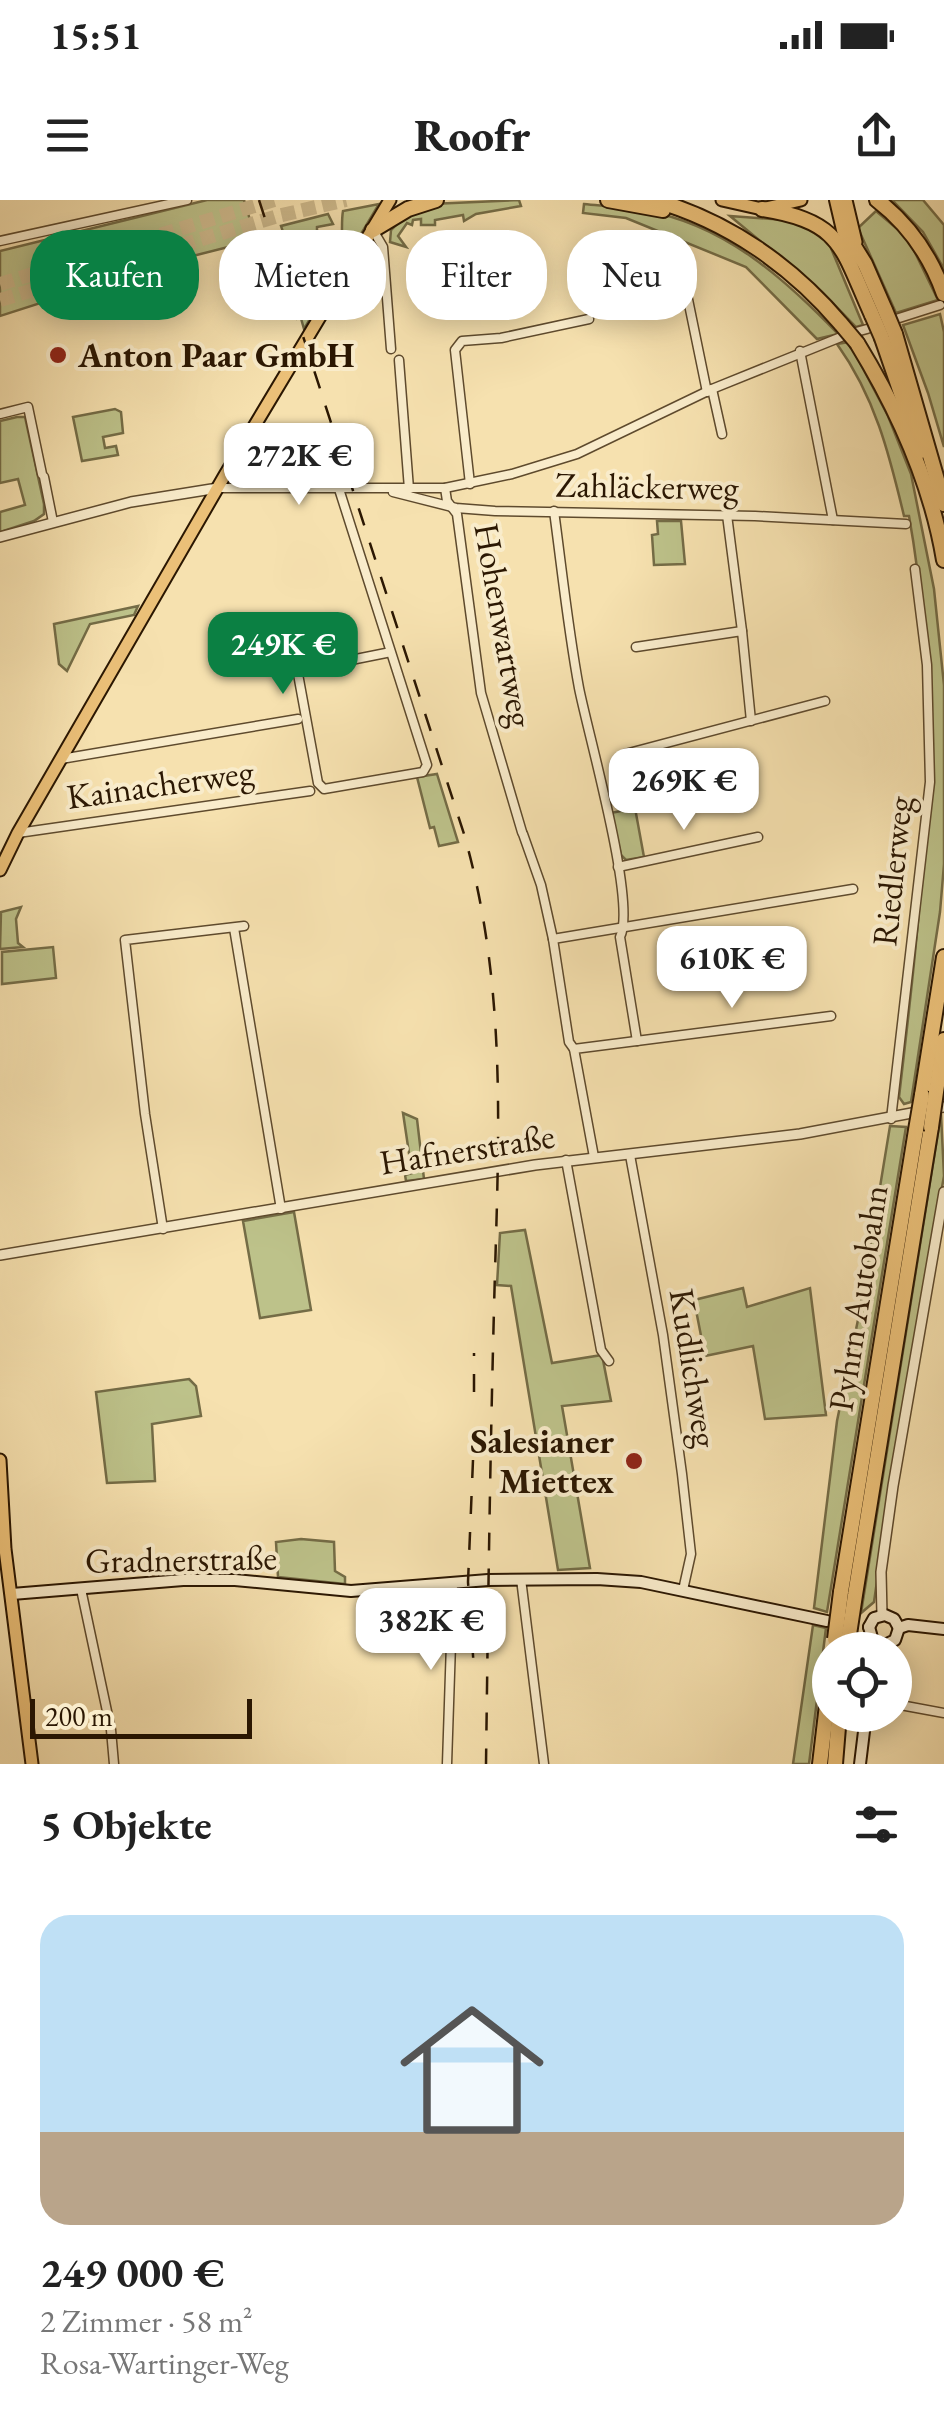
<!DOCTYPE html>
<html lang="de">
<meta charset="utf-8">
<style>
body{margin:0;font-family:"EB Garamond",serif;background:#f2f2f2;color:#222;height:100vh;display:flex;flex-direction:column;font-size:38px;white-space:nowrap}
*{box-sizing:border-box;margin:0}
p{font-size:32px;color:#767676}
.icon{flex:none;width:55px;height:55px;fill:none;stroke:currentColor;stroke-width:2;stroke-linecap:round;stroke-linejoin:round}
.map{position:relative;height:1564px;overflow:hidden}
.drawer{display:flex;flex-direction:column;background:#fff;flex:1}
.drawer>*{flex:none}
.banner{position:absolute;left:30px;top:30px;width:885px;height:90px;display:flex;gap:20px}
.buttons{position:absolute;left:812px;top:1432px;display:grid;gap:20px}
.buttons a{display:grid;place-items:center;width:100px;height:100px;border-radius:50%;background:#fff;box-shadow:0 5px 25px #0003;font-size:50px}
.scale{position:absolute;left:30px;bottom:25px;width:222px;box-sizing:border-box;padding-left:10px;border:5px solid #2b1702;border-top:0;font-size:28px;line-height:35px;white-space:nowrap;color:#2b1702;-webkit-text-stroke:8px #f9eccb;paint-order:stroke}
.price{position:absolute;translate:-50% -85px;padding:0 22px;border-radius:20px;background:#fff;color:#222;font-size:32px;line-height:65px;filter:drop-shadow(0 2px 5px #0008)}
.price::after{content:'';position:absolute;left:50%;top:60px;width:30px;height:22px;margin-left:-15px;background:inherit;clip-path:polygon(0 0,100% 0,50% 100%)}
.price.selected{background:#0b8043;color:#fff}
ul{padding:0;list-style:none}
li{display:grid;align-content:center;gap:20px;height:530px;padding:0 40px}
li+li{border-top:2px solid #e0e0e0}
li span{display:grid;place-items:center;height:310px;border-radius:30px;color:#555}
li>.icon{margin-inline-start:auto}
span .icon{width:180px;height:180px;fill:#fffc;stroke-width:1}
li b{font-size:42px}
h2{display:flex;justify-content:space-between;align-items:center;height:120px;padding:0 40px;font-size:42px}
.pill{padding:0 35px;border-radius:40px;background:#fff;box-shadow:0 5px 25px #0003;font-size:35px;line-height:90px}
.pill.selected{background:#0b8043;color:#fff}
.status{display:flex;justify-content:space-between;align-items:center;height:70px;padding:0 50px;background:#fff;direction:ltr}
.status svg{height:28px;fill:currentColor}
header{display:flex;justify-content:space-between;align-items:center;height:130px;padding:0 40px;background:#fff;font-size:45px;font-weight:800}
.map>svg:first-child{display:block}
</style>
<div class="status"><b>15:51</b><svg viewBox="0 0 49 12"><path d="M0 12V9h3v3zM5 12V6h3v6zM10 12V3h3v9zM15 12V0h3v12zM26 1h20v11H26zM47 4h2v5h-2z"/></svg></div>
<header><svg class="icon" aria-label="menu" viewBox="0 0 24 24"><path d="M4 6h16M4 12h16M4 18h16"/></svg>Roofr<svg class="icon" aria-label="share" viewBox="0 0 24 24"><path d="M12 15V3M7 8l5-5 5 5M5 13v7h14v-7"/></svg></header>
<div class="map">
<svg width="944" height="1564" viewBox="0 0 944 1564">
<rect width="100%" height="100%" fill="#f6e1af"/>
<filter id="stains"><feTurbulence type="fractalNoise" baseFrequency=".002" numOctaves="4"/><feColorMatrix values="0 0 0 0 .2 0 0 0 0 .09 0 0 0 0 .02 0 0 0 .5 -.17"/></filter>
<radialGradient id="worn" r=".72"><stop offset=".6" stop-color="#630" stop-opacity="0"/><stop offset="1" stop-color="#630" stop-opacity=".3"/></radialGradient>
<g fill="#bdc28a" stroke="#746c46" stroke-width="2.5">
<polygon points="207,0 244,0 256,40 165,63 0,116 0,51"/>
<polygon points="519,0 521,6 476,14 464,21 463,15 435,20 435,25 421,25 421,19 413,20 412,25 407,23 398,36 406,47 390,42 391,30 403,18 431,4"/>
<polygon points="892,0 923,0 944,25 944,69 923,32"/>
<path d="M379,4l-75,125 -21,-74c18,17 50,19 58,-11 2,-11 0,-22 2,-33z"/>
<path d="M584,4c20,2 41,3 62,7 78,13 139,68 192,123l-21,5 -71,-72 -120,-49 -43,-5z"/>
<polygon points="876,11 908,38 938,100 896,113 858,28"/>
<path d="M328,14l5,10 -16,3v7l-13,3 8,23 16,-7c-27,23 -40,-4 -47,-27z"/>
<polygon points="730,16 785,20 806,25 828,41 863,125 856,127 822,92"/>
<polygon points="940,114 944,132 944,247 928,193 903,125"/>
<path d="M849,142l39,74 23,58 23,115 10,96v179l-4,48 -29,190 -7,2 -5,-7c23,-195 45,-387 10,-581h-5c-15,-63 -29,-119 -67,-172z"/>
<polygon points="115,209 121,212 123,233 103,237 105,248 116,246 118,255 82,261 73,217"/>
<polygon points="17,217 25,217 44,304 44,314 34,321 0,332 0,312 25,305 18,279 0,283 0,221"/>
<polygon points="657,321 681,321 685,364 654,365 652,335 658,334"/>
<polygon points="138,406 134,415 90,424 67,471 59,464 54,424"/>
<polygon points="437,574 458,642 439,646 434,627 430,628 417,577"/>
<polygon points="635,608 644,657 626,660 621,655 611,613"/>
<polygon points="21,707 16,719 18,743 23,747 0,749 1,712"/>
<polygon points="53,747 56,778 2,784 2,752"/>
<polygon points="403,913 417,919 424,979 406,981 405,975 412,973"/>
<polygon points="941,914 944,976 898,1235 874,1402 861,1413"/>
<polygon points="890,926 906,927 827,1412 814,1408 837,1221 859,1115"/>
<polygon points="294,1012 311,1110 260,1118 243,1021"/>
<polygon points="525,1030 552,1163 602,1155 611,1201 562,1206 590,1368 558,1370 511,1086 497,1085 500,1033"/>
<polygon points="743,1088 747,1107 810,1088 826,1215 765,1219 753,1146 705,1156 694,1100"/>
<polygon points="189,1179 196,1186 201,1216 152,1224 155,1281 107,1283 96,1192"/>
<polygon points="301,1339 334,1342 335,1371 345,1377 345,1384 278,1377 276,1342"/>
<polygon points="813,1425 826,1428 809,1564 793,1564"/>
</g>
<polygon fill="#9fbcb4" stroke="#717a6d" stroke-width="2.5" points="325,33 331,38 328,53 312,60 300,56 296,49 298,41"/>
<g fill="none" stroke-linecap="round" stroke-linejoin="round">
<g stroke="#cdb98c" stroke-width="14" stroke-dasharray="14 7" stroke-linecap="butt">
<polyline points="0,84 274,0"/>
<polyline points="0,100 278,16 346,0"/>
</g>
<defs>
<g id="minor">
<polyline points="373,30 383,47 391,149"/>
<polyline points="669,38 676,41 707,192"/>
<polyline points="0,41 187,0"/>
<polyline points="896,119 940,105"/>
<polyline points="856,132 867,129"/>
<polyline points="800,151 833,320"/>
<polyline points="399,160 409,289"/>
<polyline points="712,189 722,234"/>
<polyline points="0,214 28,207 42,274"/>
<polyline points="44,277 53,322"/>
<polyline points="470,284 455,150 462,141 501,138 589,119"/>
<polyline points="218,288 445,288 512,274 577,254 712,189 841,137"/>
<polyline points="445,288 447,301 457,314 481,493 522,632"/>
<polyline points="339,289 427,565 423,572 324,589 318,583 298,474 301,470 391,452"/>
<polyline points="393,292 456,308 495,311 755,316 906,324"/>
<path d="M554,311c8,59 14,118 25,177 9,46 58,216 41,249l17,104"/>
<polyline points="727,315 742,431"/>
<polyline points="636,447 742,431 751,521"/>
<polyline points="625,554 825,501"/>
<polyline points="61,559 298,519"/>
<polyline points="18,633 310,591"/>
<polyline points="523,634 541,685 553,739 853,689"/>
<polyline points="618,667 758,637"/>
<polyline points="234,728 281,1009"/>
<polyline points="553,739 569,842 574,849"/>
<polyline points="891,919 930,582 927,465 915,369"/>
<polyline points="630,955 663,1135 682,1274 691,1354 683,1390"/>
<polyline points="594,957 574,849 831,816"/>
<polyline points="566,960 601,1150 609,1161"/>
<polyline points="163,1029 145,914 125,740 244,726"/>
<polyline points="521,1379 544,1564"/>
<polyline points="81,1389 111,1530 114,1564"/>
<polyline points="895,1504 944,1513"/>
<polyline points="447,1564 453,1383"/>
</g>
<g id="tertiary">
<polyline points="0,337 131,302 218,288"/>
<polyline points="0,1055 535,965 800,934 944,907"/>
<polyline points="882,1415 881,1372 893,1286 944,992"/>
</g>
<g id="secondary">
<polyline points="12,1394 183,1380 235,1380 351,1391 488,1380 597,1379 641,1382 827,1421"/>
<polyline points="869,1427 873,1441 885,1445 895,1440 899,1428"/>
<polyline points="869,1427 874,1418 885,1415 894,1419 899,1428"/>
<polyline points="899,1428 908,1425 944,1429"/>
<polyline points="860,1564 866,1515"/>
</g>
<g id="primary">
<polyline points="722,0 762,9 801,0"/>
<polyline points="846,0 856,42"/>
<polyline points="0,670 18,633 225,275 390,0"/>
<polyline points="0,1260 5,1349 32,1564"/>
</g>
<g id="motorway">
<polyline points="608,0 663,10"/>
<path d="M654,0c74,21 138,66 187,124"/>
<polyline points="837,0 844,30 865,64 885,110"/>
<path d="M877,0c31,24 54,57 67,94"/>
<path d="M762,9c81,13 79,38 110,106"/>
<polyline points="373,30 408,9 436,0"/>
<polyline points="895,134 944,304"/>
<polyline points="882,138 921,251"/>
<path d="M857,143c41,67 74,139 87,217"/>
<polyline points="936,892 944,840"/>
<polyline points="922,895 944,757"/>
<polyline points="841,1392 916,930"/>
<polyline points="855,1395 931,927"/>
<polyline points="820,1564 830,1479"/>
<polyline points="835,1564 839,1515"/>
</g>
</defs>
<use href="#minor" stroke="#5e4a2d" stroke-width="11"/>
<use href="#tertiary" stroke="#5e4a2d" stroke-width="12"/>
<use href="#secondary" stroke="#2b1702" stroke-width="14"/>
<use href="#primary" stroke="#2b1702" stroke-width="15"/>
<use href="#motorway" stroke="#2b1702" stroke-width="18"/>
<use href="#minor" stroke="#f9eccb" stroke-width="8"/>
<use href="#tertiary" stroke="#f9eccb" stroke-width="9"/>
<use href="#secondary" stroke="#f9eccb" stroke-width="10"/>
<use href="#primary" stroke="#ebc078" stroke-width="11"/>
<use href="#motorway" stroke="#ebc078" stroke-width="14"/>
<g stroke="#2b1702" stroke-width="2.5" stroke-dasharray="18 18" stroke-linecap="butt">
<path d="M259,0l205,634c45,158 34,312 30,475 -4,151 -6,303 -8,455"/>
<polyline points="474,1192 474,1153"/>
<polyline points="473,1260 468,1382 474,1470"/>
</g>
<defs>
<g id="motorway-bridge">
<polyline points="885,110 895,134"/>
<polyline points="872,115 882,138"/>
<polyline points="841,124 857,143"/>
<polyline points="931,927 936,892"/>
<polyline points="916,930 922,895"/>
<polyline points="835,1439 841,1392"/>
<polyline points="848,1441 855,1395"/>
</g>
</defs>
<use href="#motorway-bridge" stroke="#2b1702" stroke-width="18" stroke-linecap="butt"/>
<use href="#motorway-bridge" stroke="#ebc078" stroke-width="14"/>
</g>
<g fill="#8f2418" stroke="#f9eccb" stroke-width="4">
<circle cx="58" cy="155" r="10"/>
<circle cx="634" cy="1261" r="10"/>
</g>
<g text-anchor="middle" stroke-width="8" stroke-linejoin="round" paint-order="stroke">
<g font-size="35" font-weight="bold" fill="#2b1702" stroke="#f9eccb" text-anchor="start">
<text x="78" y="167">Anton Paar GmbH</text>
<text x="614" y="1253" text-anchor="end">Salesianer<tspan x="614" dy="40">Miettex</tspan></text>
</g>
<g font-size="35" fill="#2b1702" stroke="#f9eccb">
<text transform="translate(647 286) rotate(1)" y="12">Zahläckerweg</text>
<text transform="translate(504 425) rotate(80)" y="12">Hohenwartweg</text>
<text transform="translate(160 584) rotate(-8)" y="12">Kainacherweg</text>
<text transform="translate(892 671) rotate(-84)" y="12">Riedlerweg</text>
<text transform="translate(467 949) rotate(-9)" y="12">Hafnerstraße</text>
<text transform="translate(858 1098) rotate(-81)" y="12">Pyhrn Autobahn</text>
<text transform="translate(694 1168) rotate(81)" y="12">Kudlichweg</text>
<text transform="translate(181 1359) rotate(-1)" y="12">Gradnerstraße</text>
</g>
</g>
<rect width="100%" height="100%" filter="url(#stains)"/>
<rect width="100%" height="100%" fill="url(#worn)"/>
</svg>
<div class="buttons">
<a><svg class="icon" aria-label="locate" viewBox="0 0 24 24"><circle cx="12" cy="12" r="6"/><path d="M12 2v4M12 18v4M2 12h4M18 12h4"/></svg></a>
</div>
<div class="scale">200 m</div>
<b class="price" style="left:299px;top:308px">272K €</b>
<b class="price selected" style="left:283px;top:497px">249K €</b>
<b class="price" style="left:684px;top:633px">269K €</b>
<b class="price" style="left:732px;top:811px">610K €</b>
<b class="price" style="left:431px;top:1473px">382K €</b>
<div class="banner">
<a class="pill selected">Kaufen</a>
<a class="pill">Mieten</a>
<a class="pill">Filter</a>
<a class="pill">Neu</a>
</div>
</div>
<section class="drawer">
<h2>5 Objekte<svg class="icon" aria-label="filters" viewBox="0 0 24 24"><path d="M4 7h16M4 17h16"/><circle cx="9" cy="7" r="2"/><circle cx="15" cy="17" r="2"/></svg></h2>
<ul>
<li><span style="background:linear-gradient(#bfe0f5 70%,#b9a48a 0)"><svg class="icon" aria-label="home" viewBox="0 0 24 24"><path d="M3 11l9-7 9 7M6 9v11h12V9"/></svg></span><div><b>249 000 €</b><p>2 Zimmer · 58 m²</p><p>Rosa-Wartinger-Weg</p></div></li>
</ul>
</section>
